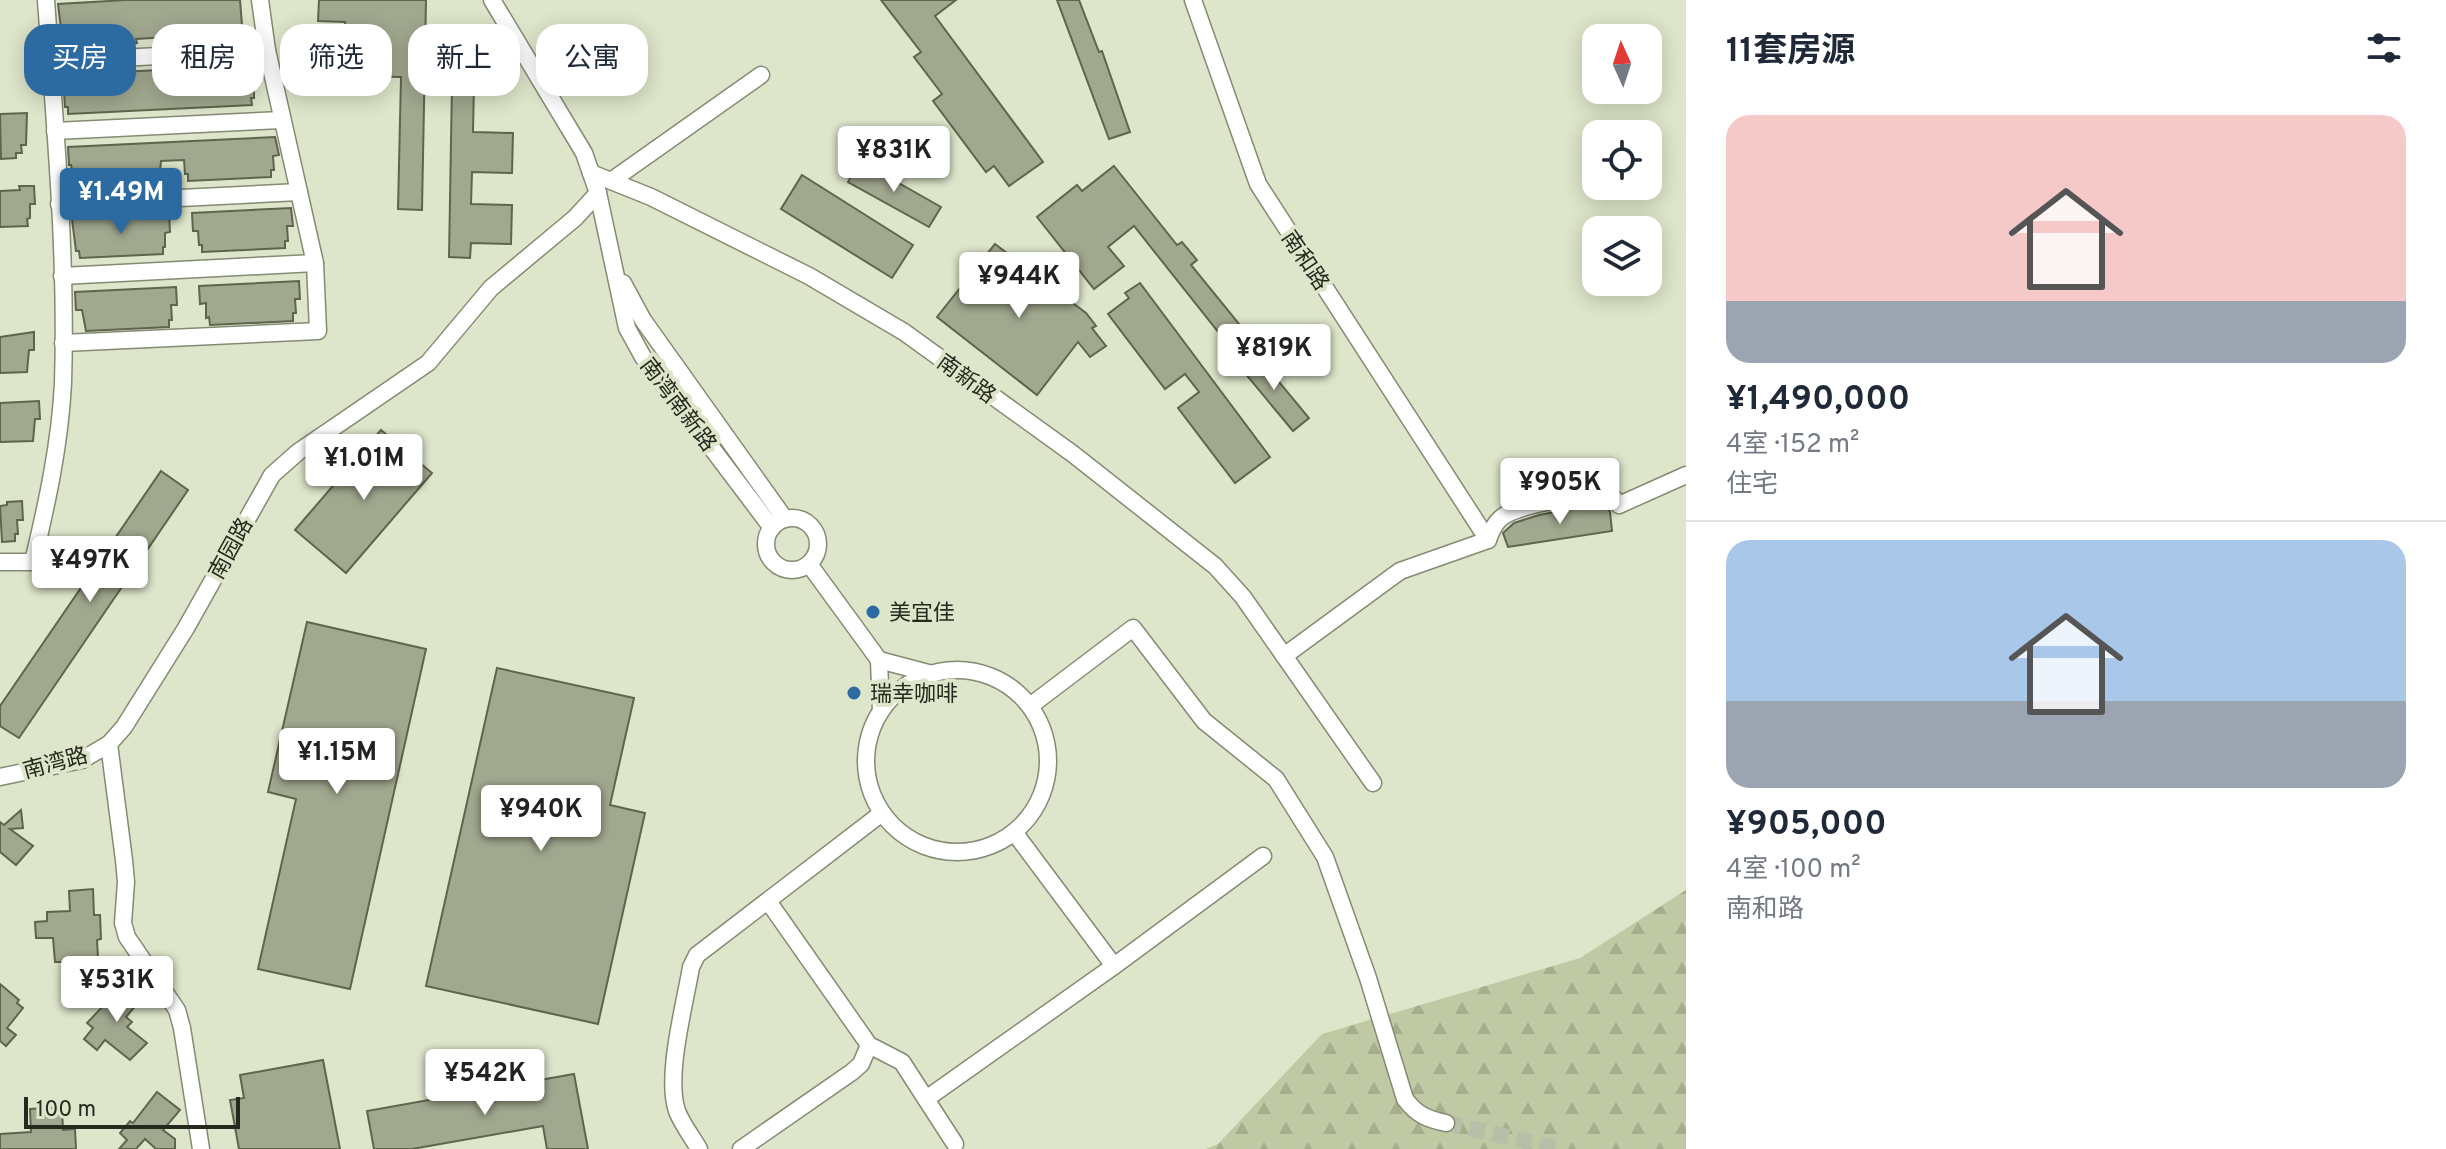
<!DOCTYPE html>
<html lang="zh">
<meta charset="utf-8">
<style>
body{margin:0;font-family:Overpass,"Noto Sans SC",sans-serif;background:#f2f2f3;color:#1f2937;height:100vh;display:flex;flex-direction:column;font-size:30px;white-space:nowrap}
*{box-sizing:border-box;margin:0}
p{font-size:26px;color:#747a83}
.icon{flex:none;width:44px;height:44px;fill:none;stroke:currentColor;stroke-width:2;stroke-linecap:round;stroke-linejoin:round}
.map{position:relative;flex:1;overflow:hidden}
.panel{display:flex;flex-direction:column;background:#fff;width:760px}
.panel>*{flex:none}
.hud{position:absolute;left:24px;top:24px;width:760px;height:72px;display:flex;gap:16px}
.needle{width:52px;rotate:357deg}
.tools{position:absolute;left:1582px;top:24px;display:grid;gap:16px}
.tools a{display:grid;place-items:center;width:80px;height:80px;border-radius:16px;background:#fff;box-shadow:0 4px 20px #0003;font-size:40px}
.scale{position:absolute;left:24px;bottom:20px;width:216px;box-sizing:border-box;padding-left:8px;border:4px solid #26291e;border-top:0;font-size:22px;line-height:28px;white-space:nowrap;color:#26291e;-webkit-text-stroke:6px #dde5ca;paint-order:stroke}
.price{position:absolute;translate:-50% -68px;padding:0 18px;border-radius:8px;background:#fff;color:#222;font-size:26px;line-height:52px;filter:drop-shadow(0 2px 4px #0008)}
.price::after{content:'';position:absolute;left:50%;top:48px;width:24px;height:18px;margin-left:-12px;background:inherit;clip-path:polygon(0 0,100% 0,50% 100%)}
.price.on{background:#2c6ba1;color:#fff}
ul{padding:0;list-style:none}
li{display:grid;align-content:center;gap:16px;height:424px;padding:0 40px}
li+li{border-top:2px solid #e0e1e3}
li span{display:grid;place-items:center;height:248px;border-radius:24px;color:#555}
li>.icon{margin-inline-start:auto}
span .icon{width:144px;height:144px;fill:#fffc;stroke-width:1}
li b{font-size:34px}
h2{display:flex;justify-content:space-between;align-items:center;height:96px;padding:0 40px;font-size:34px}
.pill{padding:0 28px;border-radius:24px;background:#fff;box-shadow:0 4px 20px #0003;font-size:28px;line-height:72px}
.pill.on{background:#2c6ba1;color:#fff}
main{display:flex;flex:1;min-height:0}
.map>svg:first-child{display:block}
</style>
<main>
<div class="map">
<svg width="1686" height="1149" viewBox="0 0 1686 1149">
<defs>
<pattern id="forest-firs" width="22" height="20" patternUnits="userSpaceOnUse" patternTransform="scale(2)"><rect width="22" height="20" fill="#bfcaa4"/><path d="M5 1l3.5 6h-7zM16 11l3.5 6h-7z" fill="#a4ae8d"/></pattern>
</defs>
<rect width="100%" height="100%" fill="#dde5ca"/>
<polygon fill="url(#forest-firs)" points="1686,890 1686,1149 1206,1149 1218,1144 1322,1034 1580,958"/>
<g fill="#a1a88f" stroke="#5e654d" stroke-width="2">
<polygon points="126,0 240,0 242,25 237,26 238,33 232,34 232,38 217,39 216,34 184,36 184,41 169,41 169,37 136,39 137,43 121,44 121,40 115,40 89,42 89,46 73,47 73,43 67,43 66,36 62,36 58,4"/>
<polygon points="319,0 426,0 422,210 398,209 401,77 344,76 345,22 318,21"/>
<polygon points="881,0 956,0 935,16 1043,162 1009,186 994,166 986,172 933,101 942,94 914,57 921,52"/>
<polygon points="1057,0 1079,0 1099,52 1102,51 1130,132 1109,139"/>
<polygon points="258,65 259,83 254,83 254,98 251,98 252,105 68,114 68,107 65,107 63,75"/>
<polygon points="452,84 474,84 473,132 513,133 512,173 472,172 471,204 512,205 511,244 471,243 470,258 449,257"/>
<polygon points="27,113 26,145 21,145 22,153 16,153 16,158 1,159 0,114"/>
<polygon points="275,137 279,155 273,156 274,170 271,170 271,177 188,181 188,174 185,174 184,160 161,161 159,182 75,186 71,165 69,165 68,147"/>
<polygon points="860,161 941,207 929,227 848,182"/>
<polygon points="1114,166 1177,245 1182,242 1197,260 1191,265 1244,330 1227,343 1134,226 1108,247 1124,266 1094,289 1037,217 1077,185 1082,191"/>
<polygon points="802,175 913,245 892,278 781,209"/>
<polygon points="19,186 34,186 35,204 30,204 30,218 27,219 28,226 0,227 0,191 20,190"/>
<polygon points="291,208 293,226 287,226 288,241 285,241 285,248 202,252 202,245 199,245 198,231 193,231 192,213"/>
<polygon points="169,214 170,232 165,233 165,247 163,247 163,254 80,258 79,251 76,251 72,219"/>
<polygon points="995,244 1086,313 1096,326 1092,328 1106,346 1090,357 1078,342 1037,395 937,317"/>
<polygon points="299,281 300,299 295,299 296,313 293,313 293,321 210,325 209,317 206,318 206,303 200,304 199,286"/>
<polygon points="1140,283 1270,457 1235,483 1178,408 1199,392 1185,374 1165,389 1108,314 1129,298 1125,293"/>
<polygon points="176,287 177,305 171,305 172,320 169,320 169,327 86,331 82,310 76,310 75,292"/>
<polygon points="34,332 34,350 29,350 27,372 0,373 0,337"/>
<polygon points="1255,353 1309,418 1293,431 1239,366"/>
<polygon points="39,401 40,419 35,419 33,441 0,442 0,403"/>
<polygon points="381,430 432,473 346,573 295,530"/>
<polygon points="161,471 188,490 19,738 0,726 0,706"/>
<polygon points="22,501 23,520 17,520 18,534 15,534 15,541 2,542 0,506 7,505 7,502"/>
<polygon points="1603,503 1610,512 1612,531 1508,547 1503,533 1514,523 1539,515"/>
<polygon points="307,622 426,649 350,989 258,969 296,799 268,792"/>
<polygon points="497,668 634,698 610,805 645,813 598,1024 426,986"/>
<polygon points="21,810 23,828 10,829 33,846 16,865 0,852 0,822 4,825"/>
<polygon points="93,889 94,915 100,915 101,939 97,940 98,958 89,959 89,962 55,962 53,938 36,938 35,922 47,921 47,912 70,911 69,891"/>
<polygon points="0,984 19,1000 17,1003 23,1008 7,1028 16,1035 6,1046 0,1041"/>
<polygon points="124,984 142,998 126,1017 132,1022 127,1027 147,1043 130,1060 105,1040 97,1050 84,1039 93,1028 87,1023"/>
<polygon points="323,1060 340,1149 239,1149 230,1100 244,1098 240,1075"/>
<polygon points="574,1074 588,1149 547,1149 543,1126 412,1149 374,1149 367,1111"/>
<polygon points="157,1092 180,1110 163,1130 175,1139 175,1149 156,1149 145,1139 136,1149 119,1149 127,1140 120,1133 130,1121 133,1123"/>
<polygon points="62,1107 63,1130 75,1129 76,1149 0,1149 0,1134 31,1132 30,1109"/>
</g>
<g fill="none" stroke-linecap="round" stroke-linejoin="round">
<polyline stroke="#b8bfa8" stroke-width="16" stroke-dasharray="16 8" stroke-linecap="butt" points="1446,1123 1560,1149"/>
<defs>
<g id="minor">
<polyline points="492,0 584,153 598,193 627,328 643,357 772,528"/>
<polyline points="1193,0 1258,184 1488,540"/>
<polyline points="50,62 267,50"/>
<polyline points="55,131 282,120"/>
<polyline points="591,173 651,197 809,276 904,332 1073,454 1215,566 1243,597 1373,783"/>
<polyline points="611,181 761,75"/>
<polyline points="59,204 299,192"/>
<polyline points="62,276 315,263"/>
<polyline points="623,283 643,320 785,519"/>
<polyline points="63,343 318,331 315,263 267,50 260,0"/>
<circle cx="792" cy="544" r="26"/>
<path d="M0,562h33c14,-59 27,-118 30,-179 4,-128 -8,-256 -17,-383"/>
<polyline points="809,564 879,660 881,711"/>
<path d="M1284,656l116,-85 88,-31c3,-9 6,-16 13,-22 17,-15 83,-22 107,-27l11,14 67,-30"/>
<polyline points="879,660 932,674"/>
<circle cx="957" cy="761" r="91"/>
<path d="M1030,706l103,-78 71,93 72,58 49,78 43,121 37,121c12,16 22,20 41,24"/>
<polyline points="109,744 124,860 126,882 123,923 127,937 177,1010 182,1028 201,1149"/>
<polyline points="0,777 82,760 109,744 124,727 186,628 272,475 298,452 428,363 491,288 575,218 598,193"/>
<polyline points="1014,832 1114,966"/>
<polyline points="768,901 869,1045 902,1062 955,1144"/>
<polyline points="926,1099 1114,966 1263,856"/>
<path d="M699,1149c-7,-12 -17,-25 -22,-38 -12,-35 8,-107 14,-144l6,-12 185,-142"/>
<polyline points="741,1149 852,1072 861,1064 869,1045"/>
</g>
</defs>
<use href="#minor" stroke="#838b72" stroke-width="19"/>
<use href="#minor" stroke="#fff" stroke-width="16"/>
</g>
<g fill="#2c6ba1" stroke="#dde5ca" stroke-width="3">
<circle cx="873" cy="612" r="8"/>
<circle cx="854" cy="693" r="8"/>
</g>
<g text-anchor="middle" stroke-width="8" stroke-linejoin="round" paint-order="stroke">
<g font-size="22" fill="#26291e" stroke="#dde5ca">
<text transform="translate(1306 260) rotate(56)" y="8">南和路</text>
<text transform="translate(967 378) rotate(36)" y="8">南新路</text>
<text transform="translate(679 404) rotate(53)" y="8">南湾南新路</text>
<text transform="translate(230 548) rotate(-61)" y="8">南园路</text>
<text transform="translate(55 762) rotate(-15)" y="8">南湾路</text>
</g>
<g font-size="22" fill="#26291e" stroke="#dde5ca" text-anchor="start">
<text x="889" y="620">美宜佳</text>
<text x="870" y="701">瑞幸咖啡</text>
</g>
</g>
</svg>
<div class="tools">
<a><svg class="needle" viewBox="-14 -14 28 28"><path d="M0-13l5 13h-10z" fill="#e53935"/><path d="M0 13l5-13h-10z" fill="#747a83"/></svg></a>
<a><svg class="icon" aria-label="locate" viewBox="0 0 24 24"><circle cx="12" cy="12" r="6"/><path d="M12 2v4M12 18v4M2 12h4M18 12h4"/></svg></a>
<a><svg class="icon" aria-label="layers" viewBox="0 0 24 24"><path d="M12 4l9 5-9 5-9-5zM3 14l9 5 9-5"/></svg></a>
</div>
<div class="scale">100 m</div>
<b class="price" style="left:894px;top:194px">¥831K</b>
<b class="price on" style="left:121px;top:236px">¥1.49M</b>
<b class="price" style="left:1019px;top:320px">¥944K</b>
<b class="price" style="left:1274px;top:392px">¥819K</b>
<b class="price" style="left:364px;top:502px">¥1.01M</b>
<b class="price" style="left:1560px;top:526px">¥905K</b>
<b class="price" style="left:90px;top:604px">¥497K</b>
<b class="price" style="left:337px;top:796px">¥1.15M</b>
<b class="price" style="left:541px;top:853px">¥940K</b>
<b class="price" style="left:117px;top:1024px">¥531K</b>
<b class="price" style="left:485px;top:1117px">¥542K</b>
<div class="hud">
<a class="pill on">买房</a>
<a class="pill">租房</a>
<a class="pill">筛选</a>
<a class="pill">新上</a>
<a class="pill">公寓</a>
</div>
</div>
<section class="panel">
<h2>11套房源<svg class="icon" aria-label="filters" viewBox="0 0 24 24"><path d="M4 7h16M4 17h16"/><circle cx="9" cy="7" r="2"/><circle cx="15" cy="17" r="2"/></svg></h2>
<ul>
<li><span style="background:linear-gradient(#f6c9c9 75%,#9aa5b1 0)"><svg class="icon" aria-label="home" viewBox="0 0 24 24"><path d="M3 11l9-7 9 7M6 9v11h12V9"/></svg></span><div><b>¥1,490,000</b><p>4室 · 152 m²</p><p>住宅</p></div></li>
<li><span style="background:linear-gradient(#a9c7e8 65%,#9aa5b1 0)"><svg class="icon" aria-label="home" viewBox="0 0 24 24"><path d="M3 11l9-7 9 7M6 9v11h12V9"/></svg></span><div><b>¥905,000</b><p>4室 · 100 m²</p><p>南和路</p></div></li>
</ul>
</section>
</main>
